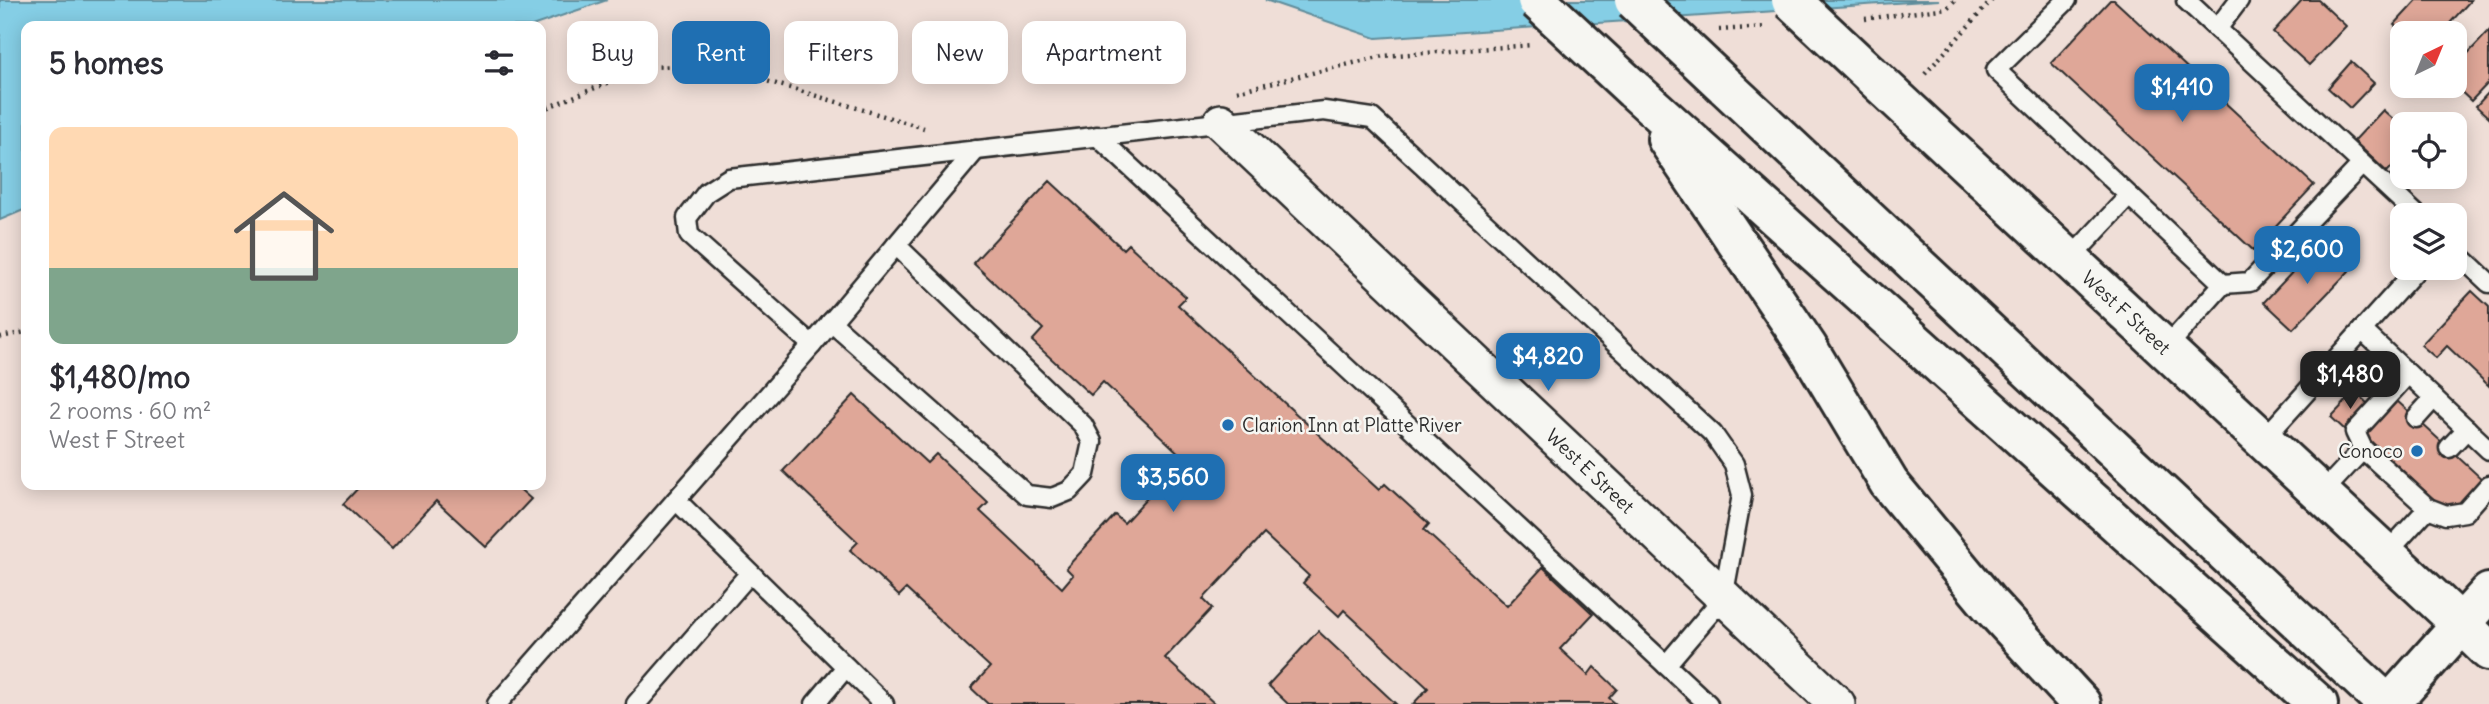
<!DOCTYPE html>
<meta charset="utf-8">
<style>
body{margin:0;font-family:Delius,sans-serif;background:#f2f2f3;color:#2b2b33;height:100vh;display:flex;flex-direction:column;font-size:26px;white-space:nowrap}
*{box-sizing:border-box;margin:0}
p{font-size:23px;color:#7c7c81}
.icon{flex:none;width:38px;height:38px;fill:none;stroke:currentColor;stroke-width:2;stroke-linecap:round;stroke-linejoin:round}
.map{position:relative;flex:1;overflow:hidden}
.details{position:absolute;left:21px;top:21px;width:525px;height:469px;display:flex;flex-direction:column;background:#fff;border-radius:14px;box-shadow:0 4px 18px #0003}
.details>*{flex:none}
.top-card{position:absolute;left:567px;top:21px;width:665px;height:63px;display:flex;gap:14px}
.needle{width:46px;rotate:43deg}
.fabs{position:absolute;left:2390px;top:21px;display:grid;gap:14px}
.fabs a{display:grid;place-items:center;width:77px;height:77px;border-radius:14px;background:#fff;box-shadow:0 4px 18px #0003;font-size:35px}
.price{position:absolute;translate:-50% -60px;padding:0 16px;border-radius:14px;background:#1f6fb2;color:#fff;font-size:23px;line-height:46px;filter:drop-shadow(0 2px 4px #0008)}
.price::after{content:'';position:absolute;left:50%;top:42px;width:21px;height:16px;margin-left:-10px;background:inherit;clip-path:polygon(0 0,100% 0,50% 100%)}
.price.current{background:#222;color:#fff}
ul{padding:0;list-style:none}
li{display:grid;align-content:center;gap:14px;height:371px;padding:0 28px}
li+li{border-top:2px solid #e1e1e2}
li span{display:grid;place-items:center;height:217px;border-radius:14px;color:#555}
li>.icon{margin-inline-start:auto}
span .icon{width:126px;height:126px;fill:#fffc;stroke-width:1}
li b{font-size:30px}
h2{display:flex;justify-content:space-between;align-items:center;height:84px;padding:0 28px;font-size:30px}
.pill{padding:0 24px;border-radius:14px;background:#fff;box-shadow:0 4px 18px #0003;font-size:24px;line-height:63px}
.pill.current{background:#1f6fb2;color:#fff}
.map>svg:first-child{display:block}
</style>
<div class="map">
<svg width="2489" height="704" viewBox="0 0 2489 704">
<rect width="100%" height="100%" fill="#efded7"/>
<filter id="ink" filterUnits="userSpaceOnUse"><feTurbulence type="fractalNoise" baseFrequency=".0143" numOctaves="2"/><feDisplacementMap in="SourceGraphic" scale="14" xChannelSelector="R" yChannelSelector="G"/><feConvolveMatrix kernelMatrix="1 2 1 2 8 2 1 2 1" color-interpolation-filters="sRGB"/></filter>
<g filter="url(#ink)">
<g fill="#85cee5" stroke="#618d9b" stroke-width="2">
<polygon points="0,0 607,0 532,26 26,26 26,209 0,220"/>
<polygon points="1265,0 1939,0 1376,38"/>
</g>
<g fill="#dfa798" stroke="#2b2b2b" stroke-width="2">
<polygon points="2110,0 2114,0 2314,185 2253,250 2051,63"/>
<polygon points="2302,0 2318,0 2346,26 2309,65 2273,32"/>
<polygon points="2417,0 2471,0 2441,33 2403,33 2394,25"/>
<polygon points="2489,31 2489,82 2471,101 2455,86 2455,67"/>
<polygon points="2351,62 2374,83 2350,108 2328,88"/>
<polygon points="2489,92 2489,118 2476,106"/>
<polygon points="2383,110 2403,128 2403,155 2387,172 2354,141"/>
<polygon points="1050,181 1123,249 1128,244 1186,297 1178,305 1379,490 1385,484 1429,524 1424,530 1507,606 1543,567 1593,614 1560,649 1588,675 1594,667 1617,689 1609,698 1616,704 1413,704 1428,688 1344,610 1339,616 1303,583 1309,576 1264,534 1203,599 1212,608 1165,658 1215,704 988,704 971,688 990,667 906,589 899,596 850,550 858,542 783,471 854,395 927,463 936,454 988,503 980,511 1062,588 1073,575 1066,568 1115,515 1124,523 1184,458 1103,382 1091,395 1032,341 1043,329 973,263"/>
<polygon points="2320,243 2349,271 2293,329 2264,302"/>
<polygon points="2472,291 2489,307 2489,386 2447,346 2436,358 2421,345"/>
<polygon points="2355,392 2368,404 2345,430 2331,417"/>
<polygon points="2395,399 2484,481 2464,503 2441,506 2363,434"/>
<polygon points="361,485 515,485 531,499 486,547 436,501 392,549 343,504"/>
<polygon points="1318,631 1396,704 1288,704 1268,685"/>
</g>
<g fill="none" stroke-linecap="round" stroke-linejoin="round">
<defs>
<g id="service">
<polyline points="2067,0 1996,70 2223,284 2165,349"/>
<polyline points="2186,0 2417,215"/>
<polyline points="2217,29 2239,0"/>
<polyline points="1097,136 1708,704"/>
<polyline points="2455,251 2489,283"/>
<polyline points="2069,260 2129,196"/>
<polyline points="2223,284 2250,282 2362,164"/>
<polyline points="831,322 1027,495 1052,498 1069,491 1085,474 1092,442 1083,425 896,245"/>
<polyline points="2362,330 2489,450"/>
<polyline points="812,345 689,235 687,218 707,192 729,178 1324,111 1372,118 1713,434 1734,464 1742,495 1723,598 1666,665"/>
<polyline points="2416,418 2434,398"/>
<polyline points="2263,440 2418,268"/>
<polyline points="2449,448 2467,429"/>
<polyline points="2363,449 2355,432 2408,374"/>
<polyline points="2321,494 2363,449 2428,508 2386,554"/>
<polyline points="676,500 884,704"/>
<polyline points="2428,508 2446,515 2465,512 2489,485"/>
<polyline points="497,704 812,345 976,150"/>
<polyline points="636,704 750,573"/>
<polyline points="815,704 846,667"/>
</g>
<g id="minor">
<path id="s1" d="M1221,122l616,582"/>
</g>
<polyline id="tertiary" points="2461,624 2489,593"/>
<polyline id="secondary" points="2461,624 2489,651"/>
<g id="primary">
<path id="s2" d="M1870,74l591,550 -71,80"/>
</g>
<g id="motorway">
<polyline points="1725,86 2387,704"/>
<polyline points="1634,90 2318,704"/>
<polyline points="1667,139 1808,348 1889,483 1990,605 2081,704"/>
</g>
</defs>
<use href="#service" stroke="#2b2b2b" stroke-width="23"/>
<use href="#minor" stroke="#2b2b2b" stroke-width="40"/>
<use href="#tertiary" stroke="#2b2b2b" stroke-width="44"/>
<use href="#secondary" stroke="#2b2b2b" stroke-width="44"/>
<use href="#primary" stroke="#2b2b2b" stroke-width="44"/>
<use href="#motorway" stroke="#2b2b2b" stroke-width="44"/>
<g stroke="#2b2b2b" stroke-width="4.5" stroke-dasharray="2 5" stroke-linecap="butt">
<polyline points="1865,19 1947,8 1955,0"/>
<polyline points="1719,30 1766,27"/>
<polyline points="1925,74 1992,0"/>
<polyline points="1237,91 1383,56 1532,45"/>
<polyline points="541,110 647,67 713,65 924,128"/>
<polyline points="0,337 26,332"/>
</g>
<use href="#service" stroke="#f6f6f2" stroke-width="18"/>
<use href="#minor" stroke="#f6f6f2" stroke-width="35"/>
<use href="#tertiary" stroke="#f6f6f2" stroke-width="38"/>
<use href="#secondary" stroke="#f6f6f2" stroke-width="38"/>
<use href="#primary" stroke="#f6f6f2" stroke-width="38"/>
<use href="#motorway" stroke="#f6f6f2" stroke-width="38"/>
<defs>
<polyline id="primary-bridge" points="1791,0 1870,74"/>
<g id="motorway-bridge">
<polyline points="1537,0 1634,90"/>
<polyline points="1634,0 1725,86"/>
</g>
</defs>
<use href="#primary-bridge" stroke="#2b2b2b" stroke-width="44" stroke-linecap="butt"/>
<use href="#motorway-bridge" stroke="#2b2b2b" stroke-width="44" stroke-linecap="butt"/>
<use href="#primary-bridge" stroke="#f6f6f2" stroke-width="38"/>
<use href="#motorway-bridge" stroke="#f6f6f2" stroke-width="38"/>
</g>
</g>
<g fill="#1f6fb2" stroke="#f6f6f2" stroke-width="2.5">
<circle cx="1228" cy="425" r="7"/>
<circle cx="2417" cy="451" r="7"/>
</g>
<g text-anchor="middle" stroke-width="5" stroke-linejoin="round" paint-order="stroke">
<g font-size="19" fill="#2b2b2b" stroke="#f6f6f2">
<text dy="7" stroke="none"><textPath href="#s2" startOffset="350">West F Street</textPath></text>
<text dy="7" stroke="none"><textPath href="#s1" startOffset="508">West E Street</textPath></text>
</g>
<g font-size="19" fill="#2b2b2b" stroke="#f6f6f2" text-anchor="start">
<text x="1242" y="432">Clarion Inn at Platte River</text>
<text x="2403" y="458" text-anchor="end">Conoco</text>
</g>
</g>
</svg>
<div class="fabs">
<a><svg class="needle" viewBox="-14 -14 28 28"><path d="M0-13l5 13h-10z" fill="#e53935"/><path d="M0 13l5-13h-10z" fill="#7c7c81"/></svg></a>
<a><svg class="icon" aria-label="locate" viewBox="0 0 24 24"><circle cx="12" cy="12" r="6"/><path d="M12 2v4M12 18v4M2 12h4M18 12h4"/></svg></a>
<a><svg class="icon" aria-label="layers" viewBox="0 0 24 24"><path d="M12 4l9 5-9 5-9-5zM3 14l9 5 9-5"/></svg></a>
</div>
<b class="price" style="left:2182px;top:124px">$1,410</b>
<b class="price" style="left:2307px;top:286px">$2,600</b>
<b class="price" style="left:1548px;top:393px">$4,820</b>
<b class="price current" style="left:2350px;top:411px">$1,480</b>
<b class="price" style="left:1173px;top:514px">$3,560</b>
<div class="top-card">
<a class="pill">Buy</a>
<a class="pill current">Rent</a>
<a class="pill">Filters</a>
<a class="pill">New</a>
<a class="pill">Apartment</a>
</div>
<section class="details">
<h2>5 homes<svg class="icon" aria-label="filters" viewBox="0 0 24 24"><path d="M4 7h16M4 17h16"/><circle cx="9" cy="7" r="2"/><circle cx="15" cy="17" r="2"/></svg></h2>
<ul>
<li><span style="background:linear-gradient(#ffd9b3 65%,#7fa58c 0)"><svg class="icon" aria-label="home" viewBox="0 0 24 24"><path d="M3 11l9-7 9 7M6 9v11h12V9"/></svg></span><div><b>$1,480/mo</b><p>2 rooms · 60 m²</p><p>West F Street</p></div></li>
</ul>
</section>
</div>
